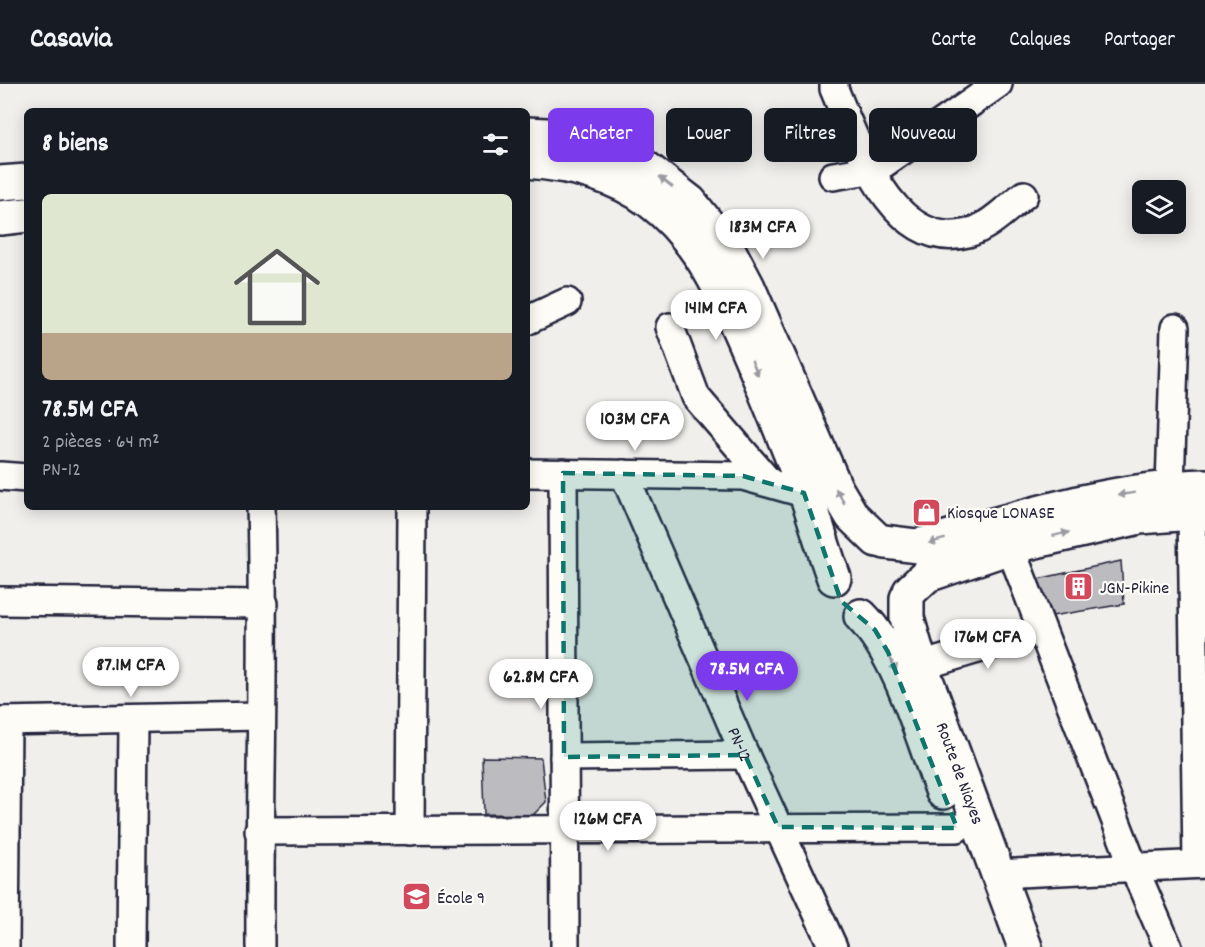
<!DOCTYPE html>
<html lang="fr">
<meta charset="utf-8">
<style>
body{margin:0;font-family:Dekko,sans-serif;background:#242831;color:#f1f3f6;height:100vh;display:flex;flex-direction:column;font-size:22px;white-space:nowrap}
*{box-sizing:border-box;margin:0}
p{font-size:20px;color:#9ea1a6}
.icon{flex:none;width:33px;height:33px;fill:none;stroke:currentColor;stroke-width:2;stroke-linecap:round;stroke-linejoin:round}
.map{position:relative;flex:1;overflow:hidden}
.sheet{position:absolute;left:24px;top:24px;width:506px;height:402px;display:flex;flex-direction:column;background:#171b24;border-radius:9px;box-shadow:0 3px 15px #0003}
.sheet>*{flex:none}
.guide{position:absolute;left:548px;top:24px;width:567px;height:54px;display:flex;gap:12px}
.tools{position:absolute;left:1132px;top:96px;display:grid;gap:12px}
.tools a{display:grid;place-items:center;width:54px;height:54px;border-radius:9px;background:#171b24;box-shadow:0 3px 15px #0003;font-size:30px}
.price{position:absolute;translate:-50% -51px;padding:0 14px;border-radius:21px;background:#fff;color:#222;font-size:20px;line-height:39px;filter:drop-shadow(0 2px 3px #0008)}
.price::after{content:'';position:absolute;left:50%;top:36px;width:18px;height:14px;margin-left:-9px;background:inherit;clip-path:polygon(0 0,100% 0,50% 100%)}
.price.active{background:#7c3aed;color:#fff}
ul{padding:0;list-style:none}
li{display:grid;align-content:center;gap:12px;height:318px;padding:0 18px}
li+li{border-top:2px solid #363941}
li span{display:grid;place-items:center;height:186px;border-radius:9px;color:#555}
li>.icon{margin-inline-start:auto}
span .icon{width:108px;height:108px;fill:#fffc;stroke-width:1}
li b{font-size:26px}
h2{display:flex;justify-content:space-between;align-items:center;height:72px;padding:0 18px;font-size:26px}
.pill{padding:0 21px;border-radius:9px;background:#171b24;box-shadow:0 3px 15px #0003;font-size:21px;line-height:54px}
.pill.active{background:#7c3aed;color:#fff}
header{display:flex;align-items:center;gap:36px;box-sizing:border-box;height:84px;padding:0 30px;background:#171b24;border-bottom:2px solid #363941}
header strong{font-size:28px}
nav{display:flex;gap:33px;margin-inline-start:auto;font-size:21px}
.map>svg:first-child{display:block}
</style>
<header>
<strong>Casavia</strong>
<nav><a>Carte</a><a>Calques</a><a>Partager</a></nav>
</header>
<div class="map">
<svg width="1205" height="863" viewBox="0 0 1205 863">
<rect width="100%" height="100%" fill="#f0efec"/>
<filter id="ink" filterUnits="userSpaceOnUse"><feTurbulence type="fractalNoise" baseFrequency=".0167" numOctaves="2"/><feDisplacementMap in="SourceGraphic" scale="12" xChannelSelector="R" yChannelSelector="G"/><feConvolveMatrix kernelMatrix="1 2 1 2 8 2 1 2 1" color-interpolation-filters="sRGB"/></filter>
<g filter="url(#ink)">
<g fill="#bcbcc0" stroke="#22223b" stroke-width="1.5">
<polygon points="1121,477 1124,520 1046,533 1034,511 1038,495"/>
<polygon points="482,673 541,674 546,718 533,731 484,730"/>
</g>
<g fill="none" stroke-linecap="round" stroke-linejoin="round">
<defs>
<g id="minor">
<path d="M834,0v5c22,51 58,164 134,144 21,-6 39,-25 56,-38"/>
<polyline points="833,92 869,86 883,80 998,0"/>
<polyline points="526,237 567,218"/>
<polyline points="670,243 696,313 767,396"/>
<polyline points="526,389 743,392 804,409"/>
<polyline points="563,389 565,863"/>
<path id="s1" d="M624,390l121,281 88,192"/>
<polyline points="0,392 27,394"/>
<polyline points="1170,403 1175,244"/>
<polyline points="1192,428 1197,780"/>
<polyline points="1010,463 1134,784 1168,863"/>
<polyline points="0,517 264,520"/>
<polyline points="921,582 1041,546"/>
<polyline points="0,637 261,632"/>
<polyline points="564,673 745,671"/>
<polyline points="259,747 957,744"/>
<polyline points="410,747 412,423"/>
<polyline points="996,790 1205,780"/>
<polyline points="5,863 7,637"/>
<polyline points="131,863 133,636"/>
<path d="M260,863c-1,-147 5,-293 1,-440"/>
</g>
<g id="major">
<polyline points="526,50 567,52 603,61 633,74 690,118 729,167 748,203 836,405 852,432 877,456"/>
<path d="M526,77c45,3 88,13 124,40 55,41 80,108 106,168 18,45 38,90 54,136 8,24 15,49 24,73"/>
<polyline points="0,99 27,97"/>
<polyline points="0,134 27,131"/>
<path d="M885,458l32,4c94,-25 190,-58 288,-60"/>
<polyline points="910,507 927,491 1010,463 1140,433 1205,428"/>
<path id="s2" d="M907,514v20l14,48 104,281"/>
<path d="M861,532c40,40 61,122 82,176"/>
</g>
</defs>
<use href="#minor" stroke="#22223b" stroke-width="32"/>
<use href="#major" stroke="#22223b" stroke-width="38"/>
<use href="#minor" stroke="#fdfcf7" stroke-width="27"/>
<use href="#major" stroke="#fdfcf7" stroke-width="33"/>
</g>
<defs><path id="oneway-solid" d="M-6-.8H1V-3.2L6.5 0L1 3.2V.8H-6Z" transform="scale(1.5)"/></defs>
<g fill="#9a9aa2">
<use href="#oneway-solid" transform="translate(666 98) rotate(-142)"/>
<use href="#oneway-solid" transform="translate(755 284) rotate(67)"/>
<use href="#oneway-solid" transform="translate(1126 410) rotate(171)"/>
<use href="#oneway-solid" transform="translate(840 412) rotate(-120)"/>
<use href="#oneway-solid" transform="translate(1061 450) rotate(-14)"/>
<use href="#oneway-solid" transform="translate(937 457) rotate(165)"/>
<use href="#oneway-solid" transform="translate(893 580) rotate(68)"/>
</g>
</g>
<path fill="#0f766e" fill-opacity="0.2" stroke="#0f766e" stroke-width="4.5" stroke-dasharray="12 8" stroke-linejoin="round" d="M563,389l180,3 61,17 37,108 34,29 13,22 69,176 -179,-1 -33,-72 -181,2z"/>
<defs>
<symbol id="shop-square" viewBox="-11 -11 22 22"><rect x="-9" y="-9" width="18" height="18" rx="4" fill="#d1495b" stroke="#fdfcf7"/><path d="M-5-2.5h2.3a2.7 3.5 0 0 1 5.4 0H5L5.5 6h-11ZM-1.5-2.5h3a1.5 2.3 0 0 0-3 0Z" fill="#fff"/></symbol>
<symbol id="building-square" viewBox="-11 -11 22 22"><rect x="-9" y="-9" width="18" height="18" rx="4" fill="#d1495b" stroke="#fdfcf7"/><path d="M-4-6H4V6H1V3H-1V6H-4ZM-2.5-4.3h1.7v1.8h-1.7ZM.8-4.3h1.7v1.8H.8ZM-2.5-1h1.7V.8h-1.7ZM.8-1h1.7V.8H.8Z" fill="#fff"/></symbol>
<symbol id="school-square" viewBox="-11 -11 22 22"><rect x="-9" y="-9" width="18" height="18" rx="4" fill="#d1495b" stroke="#fdfcf7"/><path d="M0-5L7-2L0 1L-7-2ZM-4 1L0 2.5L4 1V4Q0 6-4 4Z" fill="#fff"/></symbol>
</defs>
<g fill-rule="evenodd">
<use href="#shop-square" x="910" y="412" width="33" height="33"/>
<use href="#building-square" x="1062" y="486" width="33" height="33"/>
<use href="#school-square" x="400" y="796" width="33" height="33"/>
</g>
<g text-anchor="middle" stroke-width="4.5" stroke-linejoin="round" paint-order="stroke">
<g font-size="18" fill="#22223b" stroke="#fdfcf7" text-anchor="start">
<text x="947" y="434">Kiosque LONASE</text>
<text x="1100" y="509">JGN-Pikine</text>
<text x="437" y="819">École 9</text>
</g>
<g font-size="18" fill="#22223b" stroke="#fdfcf7">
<text dy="6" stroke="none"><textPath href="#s1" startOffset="294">PN-12</textPath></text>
<text dy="6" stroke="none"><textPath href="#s2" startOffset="184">Route de Niayes</textPath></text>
</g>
</g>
</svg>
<div class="tools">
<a><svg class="icon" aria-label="layers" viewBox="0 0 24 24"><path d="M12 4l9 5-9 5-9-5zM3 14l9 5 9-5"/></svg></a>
</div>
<b class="price" style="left:763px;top:176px">183M CFA</b>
<b class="price" style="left:716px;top:257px">141M CFA</b>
<b class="price" style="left:635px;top:368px">103M CFA</b>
<b class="price" style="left:988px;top:586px">176M CFA</b>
<b class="price" style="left:131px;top:614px">87.1M CFA</b>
<b class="price active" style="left:747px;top:618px">78.5M CFA</b>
<b class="price" style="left:541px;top:626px">62.8M CFA</b>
<b class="price" style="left:608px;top:768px">126M CFA</b>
<div class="guide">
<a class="pill active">Acheter</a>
<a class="pill">Louer</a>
<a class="pill">Filtres</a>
<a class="pill">Nouveau</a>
</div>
<section class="sheet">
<h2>8 biens<svg class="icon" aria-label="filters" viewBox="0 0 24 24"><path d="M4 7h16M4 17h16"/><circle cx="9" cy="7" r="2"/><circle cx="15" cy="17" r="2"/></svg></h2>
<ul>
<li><span style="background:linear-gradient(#dfe7d0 75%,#b9a48a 0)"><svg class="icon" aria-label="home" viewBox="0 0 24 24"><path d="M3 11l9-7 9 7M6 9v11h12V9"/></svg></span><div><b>78.5M CFA</b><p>2 pièces · 64 m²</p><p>PN-12</p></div></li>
</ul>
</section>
</div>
